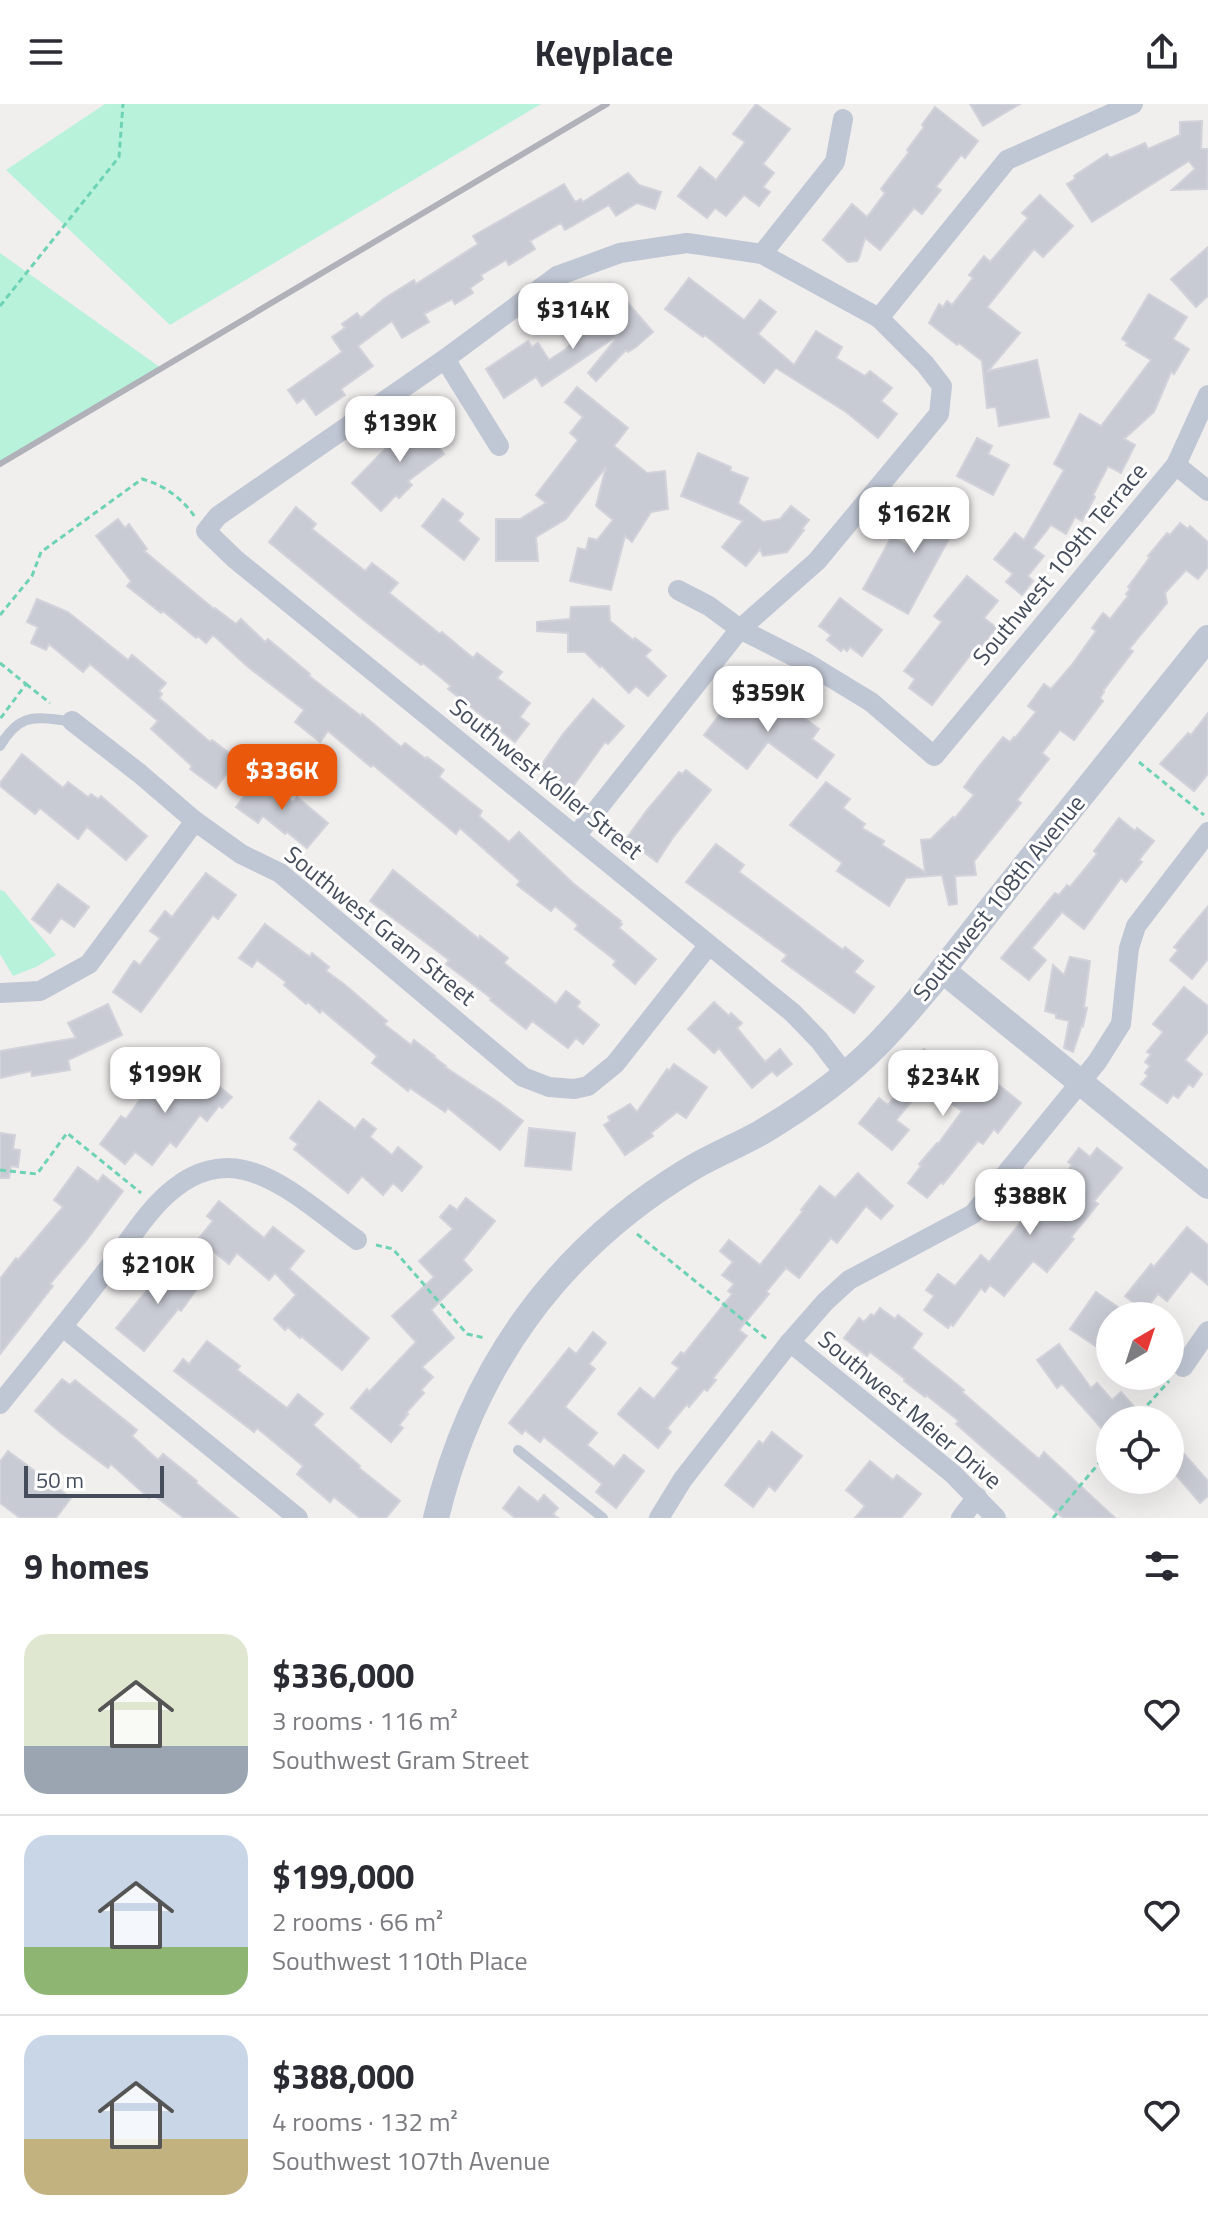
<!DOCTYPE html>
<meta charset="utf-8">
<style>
body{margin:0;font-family:"Titillium Web",sans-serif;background:#f7f7f7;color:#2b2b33;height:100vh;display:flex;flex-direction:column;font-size:30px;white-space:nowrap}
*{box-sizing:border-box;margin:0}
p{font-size:26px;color:#7c7c81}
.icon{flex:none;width:44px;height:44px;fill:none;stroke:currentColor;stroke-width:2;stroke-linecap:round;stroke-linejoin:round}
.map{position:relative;height:1414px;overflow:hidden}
.details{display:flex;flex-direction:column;background:#fff;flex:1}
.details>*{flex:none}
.needle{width:52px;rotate:39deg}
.fabs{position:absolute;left:1096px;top:1198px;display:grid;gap:16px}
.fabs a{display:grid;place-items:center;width:88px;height:88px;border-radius:50%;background:#fff;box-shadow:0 8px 32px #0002;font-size:40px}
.scale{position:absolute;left:24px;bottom:20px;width:140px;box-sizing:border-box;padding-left:8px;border:4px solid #454d5d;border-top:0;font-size:22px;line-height:28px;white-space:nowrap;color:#454d5d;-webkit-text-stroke:6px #fff;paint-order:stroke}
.price{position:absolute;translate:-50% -68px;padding:0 18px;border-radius:16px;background:#fff;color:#222;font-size:26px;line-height:52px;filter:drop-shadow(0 2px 4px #0008)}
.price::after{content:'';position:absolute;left:50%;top:48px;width:24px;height:18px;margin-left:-12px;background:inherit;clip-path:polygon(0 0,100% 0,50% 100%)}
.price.on{background:#ea580c;color:#fff}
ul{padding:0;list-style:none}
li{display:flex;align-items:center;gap:24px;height:200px;padding:0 24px}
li+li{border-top:2px solid #e1e1e2}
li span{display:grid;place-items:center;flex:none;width:224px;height:160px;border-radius:24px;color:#555}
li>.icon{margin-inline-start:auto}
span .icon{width:96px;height:96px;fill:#fffc;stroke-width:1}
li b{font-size:34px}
h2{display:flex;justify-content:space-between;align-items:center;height:96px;padding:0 24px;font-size:34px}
header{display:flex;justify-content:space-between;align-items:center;height:104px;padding:0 24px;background:#fff;font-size:36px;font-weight:700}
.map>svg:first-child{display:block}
</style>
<header><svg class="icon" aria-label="menu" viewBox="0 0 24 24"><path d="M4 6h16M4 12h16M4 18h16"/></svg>Keyplace<svg class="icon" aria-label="share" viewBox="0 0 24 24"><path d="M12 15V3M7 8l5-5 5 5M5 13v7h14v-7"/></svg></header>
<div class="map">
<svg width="1208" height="1414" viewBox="0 0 1208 1414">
<rect width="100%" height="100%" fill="#f1eeee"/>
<g fill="#b9f2da">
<polygon points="105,0 541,0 170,221 6,66"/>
<polygon points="0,149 161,264 0,360"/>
<polygon points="0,786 4,787 56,851 36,863 13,872 0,850"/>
</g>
<g fill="#c9cbd4" stroke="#d1d2da" stroke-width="2">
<polygon points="756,0 790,25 763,60 774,69 763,83 770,88 759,102 744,91 726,112 715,104 707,114 678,92 700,63 716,76 745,38 733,30"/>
<polygon points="970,0 1020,0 983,22"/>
<polygon points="935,3 978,37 965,54 961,51 936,83 941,86 922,110 914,104 880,146 865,134 859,154 857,157 848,158 823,136 852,100 867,113 885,89 881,85 909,48 907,46 924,23 922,21"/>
<polygon points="1202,17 1201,45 1208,45 1207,85 1172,86 1195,65 1189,57 1092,118 1067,80 1075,75 1074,72 1107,50 1110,54 1145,39 1148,45 1180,31 1180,18"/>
<polygon points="628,69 639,81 661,88 655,105 637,99 616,112 609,101 565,126 561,119 530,137 535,145 509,161 506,156 481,171 483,175 470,184 473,189 455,200 452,195 424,210 429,218 402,234 392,217 358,242 373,262 341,285 345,291 316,311 304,294 297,299 288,286 342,248 332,233 345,224 342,220 357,209 361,214 385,194 414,176 416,180 478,140 473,132 564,80 575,98 581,95 583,98"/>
<polygon points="1040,91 1073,122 1043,153 1034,145 987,203 1020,229 988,267 1037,256 1049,313 999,322 996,303 987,304 982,257 959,239 957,241 929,219 939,200 943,203 947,197 952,201 973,174 969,171 984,152 990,158 1028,114 1022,109"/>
<polygon points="1208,143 1208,192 1196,203 1171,175"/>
<polygon points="689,174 744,216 760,196 776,208 758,230 794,261 816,227 842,243 836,254 865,272 870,267 892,284 881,297 897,310 878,334 846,308 776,264 764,279 705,231 703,233 665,205"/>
<polygon points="1149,190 1187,213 1173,235 1189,245 1174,270 1171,268 1154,308 1124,335 1135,341 1121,369 1108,362 1093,391 1095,393 1082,417 1075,413 1066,430 1051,421 1033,444 1044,452 1028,472 1033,477 1022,491 1006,478 1013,470 994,455 1015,429 1024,436 1064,366 1054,360 1080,310 1101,322 1151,256 1126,241 1128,239 1122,235"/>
<polygon points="622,192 653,228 636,243 628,248 626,246 596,277 588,269 620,230 542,282 536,273 504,294 486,265 528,237 532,243 538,239 549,256 566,245"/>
<polygon points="577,283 628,324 614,342 647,369 665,367 668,405 651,408 632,438 625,432 611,486 570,477 578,444 586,446 589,434 597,436 613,416 596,402 606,363 566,415 536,433 538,457 496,457 496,415 520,415 546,399 536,391 578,336 570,329 583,313 565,298"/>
<polygon points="428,311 441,330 433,336 444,350 408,377 412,381 399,394 396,391 381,407 352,379 392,338"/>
<polygon points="977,334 992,342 988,350 1009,361 993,391 957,372"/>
<polygon points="698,349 731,363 730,367 748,374 738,399 763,418 780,415 791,402 809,416 802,425 804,426 787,448 763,452 760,445 746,462 722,443 743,417 681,392"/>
<polygon points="932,385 953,397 950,403 963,409 908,510 863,485 892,432 907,441 923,413 919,410"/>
<polygon points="443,395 463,410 458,417 479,435 464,456 422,422"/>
<polygon points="296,403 316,420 312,425 365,467 372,459 398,479 389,489 440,530 442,528 473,554 477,549 502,568 497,574 530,599 520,613 529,620 515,638 448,585 451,582 423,559 421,561 366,518 269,438"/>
<polygon points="118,415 125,424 129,420 147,445 144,447 214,505 215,504 236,520 241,515 265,538 268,535 310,570 309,572 361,612 362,610 401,643 405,639 426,655 427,653 444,666 439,673 482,707 479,712 509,738 519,728 574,780 621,817 620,819 622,820 619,824 656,855 635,880 613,861 616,857 575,825 578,821 555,802 551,807 517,781 520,777 460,724 456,730 373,661 371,663 328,627 320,638 295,618 304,606 248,563 213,531 206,539 198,532 196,534 163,507 161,509 127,482 131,477 96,432"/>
<polygon points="1180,419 1188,425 1190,422 1208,438 1208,463 1198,475 1186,466 1165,489 1167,499 1129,545 1133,547 1103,587 1104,588 1100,594 1103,597 1074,636 1060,626 1042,649 1049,655 1017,696 1021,699 974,757 976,771 955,772 957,800 949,801 942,771 906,774 889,802 837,767 842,759 790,721 826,678 850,695 843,704 865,720 862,724 884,737 882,741 925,768 921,736 931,735 953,713 955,714 974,691 964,683 977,665 1003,633 1010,638 1014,633 1015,634 1036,608 1028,602 1044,580 1051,585 1071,562 1096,527 1092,524 1103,509 1110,515 1128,492 1126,490 1130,485 1128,483 1150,453 1148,452 1167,429 1170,431"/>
<polygon points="967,472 998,497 984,514 997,524 978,547 975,545 932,601 909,584 915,575 904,567 942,518 934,512"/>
<polygon points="840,494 882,526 862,552 850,543 847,547 843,544 841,547 827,536 831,531 819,522"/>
<polygon points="37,495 68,508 128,556 132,551 166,579 159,587 162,590 159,594 210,638 212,636 237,655 216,684 190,665 192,662 151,625 158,617 90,560 83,568 49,540 46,546 31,539 38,523 27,518"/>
<polygon points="609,502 610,517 633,536 635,534 651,546 645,552 666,572 648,592 636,582 629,589 601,561 600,563 585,548 568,548 568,529 537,527 537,518 570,515 571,503"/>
<polygon points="736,589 762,609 777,589 794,602 792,605 819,625 812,635 834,651 817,674 768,638 747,665 704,631"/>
<polygon points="593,595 624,622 608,640 605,638 571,685 540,663 563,630"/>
<polygon points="1208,609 1208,670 1194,687 1160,660 1188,629 1191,631"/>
<polygon points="22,650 63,684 68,678 88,693 91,690 98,695 101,692 147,732 126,756 87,723 78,735 40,704 35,710 0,682 0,679"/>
<polygon points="686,666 711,686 674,732 657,758 626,735 647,706 679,668 682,670"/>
<polygon points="259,672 293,698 297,693 328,719 307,744 287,728 285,730 263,712 258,719 236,703"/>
<polygon points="1119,714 1135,727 1137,724 1154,737 1139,756 1142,758 1126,778 1121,774 1084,825 1062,808 1032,844 1046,856 1029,876 1001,854 1055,789 1059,791 1067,781 1070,783 1097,750 1094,747"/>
<polygon points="716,740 744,761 739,768 843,846 845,843 863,857 854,868 874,883 854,909 782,857 787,851 686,778"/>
<polygon points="393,766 479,835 480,832 508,854 504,859 556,900 566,887 580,898 577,903 599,921 583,940 576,934 568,944 532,917 526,925 490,896 491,894 446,860 449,856 370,797"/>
<polygon points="206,769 236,791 218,815 213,811 141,908 113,888 134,857 140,861 160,834 150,827 165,807 172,813"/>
<polygon points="58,780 89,803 74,823 61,814 50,829 32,815"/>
<polygon points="1208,802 1208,855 1192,875 1170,856 1178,846 1174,843"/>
<polygon points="265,820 310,853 312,849 329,863 326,867 344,880 387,917 384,920 411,941 414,936 435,952 434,953 446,962 445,963 498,998 523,1017 500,1046 448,1004 445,1008 410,984 408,987 372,959 377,952 322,906 320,909 308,898 306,900 284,881 286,878 257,856 252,863 239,854"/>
<polygon points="1070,853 1090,857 1084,903 1087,904 1083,922 1082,921 1073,948 1064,944 1069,917 1056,914 1056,910 1045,907 1053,861 1064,871"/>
<polygon points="1184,883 1208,902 1208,928 1185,956 1202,970 1193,983 1189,980 1178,994 1173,991 1167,999 1141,980 1148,972 1145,969 1150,962 1145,958 1151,950 1147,948 1163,928 1153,920"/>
<polygon points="714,898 729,912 731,909 742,919 737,924 765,958 780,945 792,960 777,972 772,967 752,984 719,944 714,949 688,925"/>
<polygon points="108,900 122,931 68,956 70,966 32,972 31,967 0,974 0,947 76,934 68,919"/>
<polygon points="924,945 967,980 973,973 984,981 990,974 1021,999 998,1029 994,1025 983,1040 978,1037 943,1080 941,1078 927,1094 908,1079 921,1062 919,1060 937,1039 938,1040 962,1007 925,981 896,1016 909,1026 892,1046 859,1019 879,994 888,1001 908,977 902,972"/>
<polygon points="186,955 232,993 222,1004 219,1002 207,1017 200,1011 176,1043 170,1038 152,1061 135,1048 125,1060 100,1040 121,1012 126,1015 149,983 158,990"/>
<polygon points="674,960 707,983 686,1014 677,1008 651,1029 653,1032 625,1051 604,1021 610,1017 608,1013 630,1000 637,1008 667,965 669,967"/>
<polygon points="319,997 355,1025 363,1015 376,1025 370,1033 392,1051 398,1043 422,1063 402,1087 393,1079 383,1091 362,1072 348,1089 294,1045 298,1040 290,1034"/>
<polygon points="529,1024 575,1029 571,1066 525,1062"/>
<polygon points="0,1029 15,1031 13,1045 20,1046 18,1063 11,1062 9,1074 0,1074"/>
<polygon points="1079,1044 1090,1053 1097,1044 1122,1064 1094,1097 1098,1100 1071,1133 1074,1135 1047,1168 1033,1157 1004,1192 990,1181 985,1188 981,1184 953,1222 951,1220 948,1224 924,1206 934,1192 926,1186 938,1170 955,1182 981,1151 989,1158 1051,1080 1055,1083 1072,1061 1068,1058"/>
<polygon points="78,1063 98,1078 103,1071 123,1087 86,1137 50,1180 53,1182 0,1250 0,1175 16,1154 18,1156 63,1103 54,1096"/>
<polygon points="858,1069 893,1102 881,1115 866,1102 837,1139 831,1134 799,1174 786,1164 766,1188 769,1190 739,1226 747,1232 713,1274 716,1276 707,1287 704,1285 689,1303 687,1300 667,1324 671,1328 658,1344 618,1310 640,1284 654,1295 679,1264 672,1259 681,1248 684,1250 732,1190 728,1187 734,1180 722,1171 733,1158 720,1147 729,1136 760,1161 803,1107 801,1106 820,1082 835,1094"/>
<polygon points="466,1094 495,1117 463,1156 472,1166 431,1206 454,1234 422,1263 433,1273 421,1286 424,1289 406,1309 408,1310 399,1321 403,1324 391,1338 351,1304 367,1285 369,1288 416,1238 392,1212 434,1173 419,1157 453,1125 440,1113 450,1101 457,1106"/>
<polygon points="219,1097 264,1134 273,1123 304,1147 289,1165 369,1234 342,1266 301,1232 300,1234 288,1223 285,1226 274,1215 296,1191 275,1169 269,1176 237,1149 229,1160 198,1135 213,1117 207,1112"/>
<polygon points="1187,1123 1208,1141 1208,1181 1191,1167 1167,1197 1158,1190 1144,1207 1125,1192 1151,1160 1154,1163"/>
<polygon points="167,1158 199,1182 181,1207 178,1205 144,1247 116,1224 149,1184"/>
<polygon points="1096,1188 1131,1212 1110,1212 1110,1224 1097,1243 1070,1225"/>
<polygon points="880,1204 895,1215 898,1211 922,1230 912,1244 964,1286 962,1288 1039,1355 1044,1348 1115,1414 1063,1414 956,1320 959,1317 926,1291 925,1293 904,1277 905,1275 870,1248 867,1252 844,1234 859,1214 864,1218 871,1210 874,1212"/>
<polygon points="593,1228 606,1239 589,1260 595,1265 565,1303 597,1329 587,1341 614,1363 624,1351 644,1367 616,1404 596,1388 602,1380 544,1333 540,1338 525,1326 522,1330 509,1319 569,1244 576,1250"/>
<polygon points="207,1237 240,1262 237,1266 287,1304 298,1290 323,1310 313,1321 360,1362 359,1364 400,1397 386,1414 360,1414 334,1393 330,1398 297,1370 303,1362 257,1324 254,1328 174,1267 183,1255 189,1260"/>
<polygon points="1059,1240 1091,1284 1097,1279 1112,1296 1121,1288 1146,1316 1110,1316 1110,1322 1104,1327 1062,1280 1057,1284 1037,1256"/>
<polygon points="62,1275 70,1281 75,1276 137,1326 132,1332 158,1356 163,1350 197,1377 196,1379 238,1414 184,1414 152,1390 149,1394 111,1360 108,1364 61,1329 35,1307"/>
<polygon points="772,1328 802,1352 775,1387 769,1382 753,1403 725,1381 759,1337 763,1340"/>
<polygon points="1170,1334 1208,1377 1208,1392 1200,1399 1170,1364"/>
<polygon points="8,1347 71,1394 56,1414 20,1414 0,1399 0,1358"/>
<polygon points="870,1357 893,1376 897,1371 921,1390 901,1414 855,1414 865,1402 846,1386"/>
<polygon points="519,1383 538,1398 544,1391 558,1404 553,1410 558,1414 515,1414 503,1404"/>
</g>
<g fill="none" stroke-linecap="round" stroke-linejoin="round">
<g stroke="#6ed3b5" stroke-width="3" stroke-dasharray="6 4" stroke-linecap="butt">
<polyline points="0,202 119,53 123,0"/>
<path d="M0,511l32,-39 9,-24 101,-73c22,6 40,19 53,38"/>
<polyline points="0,559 26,580 0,615"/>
<polyline points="26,580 50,599"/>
<polyline points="1139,658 1204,711"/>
<polyline points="0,1066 37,1070 67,1029 141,1089"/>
<polyline points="637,1130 768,1236"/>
<polyline points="376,1141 393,1145 467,1230 485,1234"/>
<polyline points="1134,1316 1169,1277"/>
<polyline points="1053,1414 1110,1346"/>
</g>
<g stroke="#c0c7d4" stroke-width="10">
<path d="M0,642c21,-35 35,-28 72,-25"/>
<polyline points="518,1346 603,1414"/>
</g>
<g stroke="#c0c7d4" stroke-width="20">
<polyline points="762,150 835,58 843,15"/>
<polyline points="879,214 1007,56 1133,0"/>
<polyline points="445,255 499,342"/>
<polyline points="1176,361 1208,387"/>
<polyline points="678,486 709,502 740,525 807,559 871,598 934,652 1176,361 1208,291"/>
<polyline points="72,617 139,669 195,717 241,750 280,769 523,973 549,983 574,985 588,982 615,960 708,842"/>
<polyline points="576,732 740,525 817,457 939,310 942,282 925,260 879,214 762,150 687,139 620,149 557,172 445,255 218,412 206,427 235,455 793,909 819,936 845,970"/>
<polyline points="0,889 40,887 89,860 195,717"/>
<polyline points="63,1223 298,1414"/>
<polyline points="790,1238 953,1370 996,1414"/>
<polyline points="1183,1263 1208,1227"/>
<path d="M0,1300c37,-46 74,-91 110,-138 20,-26 39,-59 66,-79 19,-15 44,-23 68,-17 40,9 79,46 113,70"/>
<polyline points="659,1414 683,1375 790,1238 825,1198 849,1176 973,1110 1097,958 1121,920 1129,844 1136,822 1208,728"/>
<polyline points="961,1414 977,1393"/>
</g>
<g stroke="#c0c7d4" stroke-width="26">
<polyline points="942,866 1208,1082"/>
<path d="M436,1414c36,-151 122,-270 256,-350 22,-13 47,-23 70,-36 40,-24 82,-53 115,-87 46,-47 86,-102 127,-153 68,-85 136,-170 204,-254"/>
</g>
<polyline stroke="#b0b1b9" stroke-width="6" points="0,360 607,0"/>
</g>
<g text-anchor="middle" stroke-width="6" stroke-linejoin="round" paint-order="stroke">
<g font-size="24" fill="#454d5d" stroke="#fff">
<text transform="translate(1060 460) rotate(-50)" y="8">Southwest 109th Terrace</text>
<text transform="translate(546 675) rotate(39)" y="8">Southwest Koller Street</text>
<text transform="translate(999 794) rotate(-51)" y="8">Southwest 108th Avenue</text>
<text transform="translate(380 822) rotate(39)" y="8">Southwest Gram Street</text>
<text transform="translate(910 1306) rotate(40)" y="8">Southwest Meier Drive</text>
</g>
</g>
</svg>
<div class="fabs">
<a><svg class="needle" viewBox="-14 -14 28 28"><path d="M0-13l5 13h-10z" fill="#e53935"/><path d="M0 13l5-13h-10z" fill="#7c7c81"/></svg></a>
<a><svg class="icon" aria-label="locate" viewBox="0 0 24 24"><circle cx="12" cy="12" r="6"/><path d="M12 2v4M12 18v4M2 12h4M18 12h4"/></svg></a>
</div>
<div class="scale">50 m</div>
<b class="price" style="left:573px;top:247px">$314K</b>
<b class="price" style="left:400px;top:360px">$139K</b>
<b class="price" style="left:914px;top:451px">$162K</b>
<b class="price" style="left:768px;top:630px">$359K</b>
<b class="price on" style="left:282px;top:708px">$336K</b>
<b class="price" style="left:165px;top:1011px">$199K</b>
<b class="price" style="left:943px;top:1014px">$234K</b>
<b class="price" style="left:1030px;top:1133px">$388K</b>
<b class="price" style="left:158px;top:1202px">$210K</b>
</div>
<section class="details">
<h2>9 homes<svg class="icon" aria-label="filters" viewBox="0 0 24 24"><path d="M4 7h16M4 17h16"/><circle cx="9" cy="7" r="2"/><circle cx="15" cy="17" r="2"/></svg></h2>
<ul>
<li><span style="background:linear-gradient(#dfe7d0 70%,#9aa5b1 0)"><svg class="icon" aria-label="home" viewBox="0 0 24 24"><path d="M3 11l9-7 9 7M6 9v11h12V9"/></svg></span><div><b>$336,000</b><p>3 rooms · 116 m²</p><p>Southwest Gram Street</p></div><svg class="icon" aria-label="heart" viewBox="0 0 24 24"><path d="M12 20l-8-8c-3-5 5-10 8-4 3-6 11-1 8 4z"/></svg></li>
<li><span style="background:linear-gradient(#c9d6e8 70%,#8fb573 0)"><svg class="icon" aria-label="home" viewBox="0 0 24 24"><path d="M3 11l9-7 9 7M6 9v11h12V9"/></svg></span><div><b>$199,000</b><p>2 rooms · 66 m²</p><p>Southwest 110th Place</p></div><svg class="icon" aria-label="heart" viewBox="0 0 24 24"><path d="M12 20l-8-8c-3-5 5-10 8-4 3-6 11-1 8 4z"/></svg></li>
<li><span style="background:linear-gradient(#c9d6e8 65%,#c2b280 0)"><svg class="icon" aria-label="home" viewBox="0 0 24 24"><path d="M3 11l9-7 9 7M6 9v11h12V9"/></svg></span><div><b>$388,000</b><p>4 rooms · 132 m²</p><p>Southwest 107th Avenue</p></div><svg class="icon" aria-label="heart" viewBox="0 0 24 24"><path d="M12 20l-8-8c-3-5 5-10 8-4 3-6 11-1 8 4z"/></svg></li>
</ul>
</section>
